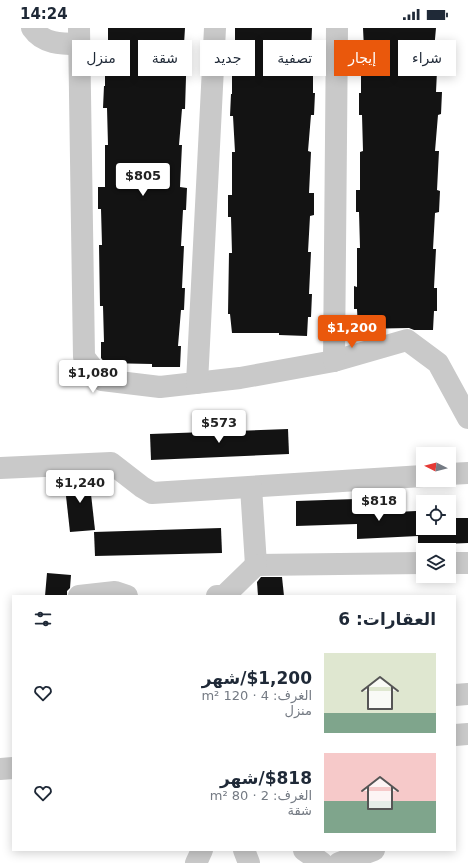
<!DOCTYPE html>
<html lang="ar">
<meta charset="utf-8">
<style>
body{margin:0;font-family:"DejaVu Sans",Cairo,sans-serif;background:#f6f6f7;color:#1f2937;direction:rtl;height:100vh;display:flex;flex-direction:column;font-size:15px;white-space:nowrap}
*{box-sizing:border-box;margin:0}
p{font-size:13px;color:#747a83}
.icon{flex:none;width:22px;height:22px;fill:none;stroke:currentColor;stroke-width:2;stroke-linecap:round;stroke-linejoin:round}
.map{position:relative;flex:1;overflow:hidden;direction:ltr}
.drawer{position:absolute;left:12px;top:567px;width:444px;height:256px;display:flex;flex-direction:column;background:#fff;border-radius:0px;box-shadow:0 2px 10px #0003;direction:rtl}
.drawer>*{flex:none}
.top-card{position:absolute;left:12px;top:12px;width:444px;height:36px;direction:rtl;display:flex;gap:8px}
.needle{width:26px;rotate:276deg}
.controls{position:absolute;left:416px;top:419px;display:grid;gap:8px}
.controls a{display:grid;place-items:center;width:40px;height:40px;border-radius:0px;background:#fff;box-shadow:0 2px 10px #0003;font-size:20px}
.price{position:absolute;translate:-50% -34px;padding:0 9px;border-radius:4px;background:#fff;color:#222;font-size:13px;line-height:26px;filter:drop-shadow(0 1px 2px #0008)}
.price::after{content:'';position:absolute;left:50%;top:24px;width:12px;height:9px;margin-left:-6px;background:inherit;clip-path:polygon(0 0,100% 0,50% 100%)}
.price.selected{background:#ea580c;color:#fff}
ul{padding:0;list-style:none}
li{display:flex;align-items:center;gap:12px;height:100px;padding:0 20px}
li span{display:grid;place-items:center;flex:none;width:112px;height:80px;border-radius:0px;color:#555}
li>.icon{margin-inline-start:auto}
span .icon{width:48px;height:48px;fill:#fffc;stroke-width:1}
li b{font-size:17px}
h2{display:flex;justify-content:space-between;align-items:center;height:48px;padding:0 20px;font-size:17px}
.tag{padding:0 14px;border-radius:0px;background:#fff;box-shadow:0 2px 10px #0003;font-size:14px;line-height:36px}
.tag.selected{background:#ea580c;color:#fff}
.status{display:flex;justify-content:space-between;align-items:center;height:28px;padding:0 20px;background:#fff;direction:ltr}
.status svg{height:11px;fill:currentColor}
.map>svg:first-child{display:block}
</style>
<div class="status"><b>14:24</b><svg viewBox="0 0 49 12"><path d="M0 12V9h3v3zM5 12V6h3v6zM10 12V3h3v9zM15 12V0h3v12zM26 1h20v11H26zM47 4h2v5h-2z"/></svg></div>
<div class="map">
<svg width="468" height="835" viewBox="0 0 468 835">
<rect width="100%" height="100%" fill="#fff"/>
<g fill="#131313">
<polygon points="108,0 185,0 184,16 187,17 185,81 182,81 179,117 182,117 180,159 187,160 186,182 183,182 181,218 184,218 182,260 185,260 184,282 181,282 178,318 181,318 180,339 152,339 152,336 105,335 101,330 101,314 104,314 103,278 100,278 99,217 102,217 101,181 98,181 98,159 105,159 105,117 108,117 107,80 103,80 104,58 105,58 105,15 108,15"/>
<polygon points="235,0 312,0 311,26 313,26 313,65 315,65 314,87 311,87 308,123 311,124 309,165 314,165 314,187 310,188 308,224 311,224 309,266 312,266 311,289 308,289 307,308 279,307 279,305 232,305 230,286 228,286 229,225 232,225 231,189 228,189 228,167 232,167 232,124 235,124 233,88 230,88 231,66 232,66 232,24 235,23"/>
<polygon points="363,0 436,0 434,22 438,22 436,64 442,64 441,86 438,87 435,123 439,123 437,162 440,163 439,184 435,185 433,221 436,221 434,260 437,260 437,283 434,283 433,302 414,302 409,300 358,301 357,281 354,281 354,258 357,259 357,220 360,220 359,184 356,184 356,162 360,162 360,124 363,123 362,87 359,87 359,65 361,65 361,21 364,21"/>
<polygon points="288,401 289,426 151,432 150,406"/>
<polygon points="89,448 95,502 70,504 64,450"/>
<polygon points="356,471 356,486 416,483 417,492 423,491 423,500 449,500 449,490 468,490 468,515 418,517 418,508 357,511 357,496 296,498 296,473"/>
<polygon points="221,500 222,525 95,528 94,504"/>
<polygon points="47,545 71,547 70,560 67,563 67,568 45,568"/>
<polygon points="261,549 282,549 284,568 258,568 257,554"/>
</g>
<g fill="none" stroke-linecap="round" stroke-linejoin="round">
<g stroke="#c9c9c9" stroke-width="22">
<path d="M32,0c11,16 29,16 47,16"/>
<polyline points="79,0 84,329 102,352 160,359 240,350 334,333 407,312 438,335 468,390"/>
<polyline points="334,333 337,0"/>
<polyline points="197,355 215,0"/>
<polyline points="0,440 111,435 142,459 152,465 423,448"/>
<polyline points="449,446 468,445"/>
<polyline points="251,459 256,537 423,535"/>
<polyline points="449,535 468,535"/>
<polyline points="79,568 115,564 127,568"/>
<polyline points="217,568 224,568 256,537"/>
<polyline points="455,667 468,666"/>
<polyline points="455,707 468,706"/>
<polyline points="0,741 13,740"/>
<polyline points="244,822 249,835"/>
<polyline points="304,822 322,835"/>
<polyline points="196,835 202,822"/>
<polyline points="339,835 374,822"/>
</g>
</g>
</svg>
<div class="controls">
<a><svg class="needle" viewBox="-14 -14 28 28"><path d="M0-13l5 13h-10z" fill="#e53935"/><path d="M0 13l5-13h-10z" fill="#747a83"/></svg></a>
<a><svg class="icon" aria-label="locate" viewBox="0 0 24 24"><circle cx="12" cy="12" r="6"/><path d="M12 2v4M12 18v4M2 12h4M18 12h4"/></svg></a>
<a><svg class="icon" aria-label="layers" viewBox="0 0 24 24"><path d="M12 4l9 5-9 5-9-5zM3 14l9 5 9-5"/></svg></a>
</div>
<b class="price" style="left:143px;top:169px">$805</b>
<b class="price selected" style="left:352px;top:321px">$1,200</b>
<b class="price" style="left:93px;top:366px">$1,080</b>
<b class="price" style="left:219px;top:416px">$573</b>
<b class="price" style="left:80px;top:476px">$1,240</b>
<b class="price" style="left:379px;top:494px">$818</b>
<div class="top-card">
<a class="tag">شراء</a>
<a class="tag selected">إيجار</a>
<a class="tag">تصفية</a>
<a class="tag">جديد</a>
<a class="tag">شقة</a>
<a class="tag">منزل</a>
</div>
<section class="drawer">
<h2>العقارات: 6<svg class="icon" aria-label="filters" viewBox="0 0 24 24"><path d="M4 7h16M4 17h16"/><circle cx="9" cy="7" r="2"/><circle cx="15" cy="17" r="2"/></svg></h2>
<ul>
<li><span style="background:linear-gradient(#dfe7d0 75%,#7fa58c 0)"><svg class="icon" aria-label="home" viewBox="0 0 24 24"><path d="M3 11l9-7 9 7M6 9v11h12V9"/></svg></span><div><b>$1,200/شهر</b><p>الغرف: 4 · 120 m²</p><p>منزل</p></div><svg class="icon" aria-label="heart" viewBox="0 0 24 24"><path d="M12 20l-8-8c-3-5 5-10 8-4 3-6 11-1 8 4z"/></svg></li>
<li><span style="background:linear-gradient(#f6c9c9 60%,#7fa58c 0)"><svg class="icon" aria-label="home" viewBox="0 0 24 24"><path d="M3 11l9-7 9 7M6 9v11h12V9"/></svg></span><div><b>$818/شهر</b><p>الغرف: 2 · 80 m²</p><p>شقة</p></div><svg class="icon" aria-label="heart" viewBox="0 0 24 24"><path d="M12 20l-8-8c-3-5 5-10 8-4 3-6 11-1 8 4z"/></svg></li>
</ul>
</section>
</div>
